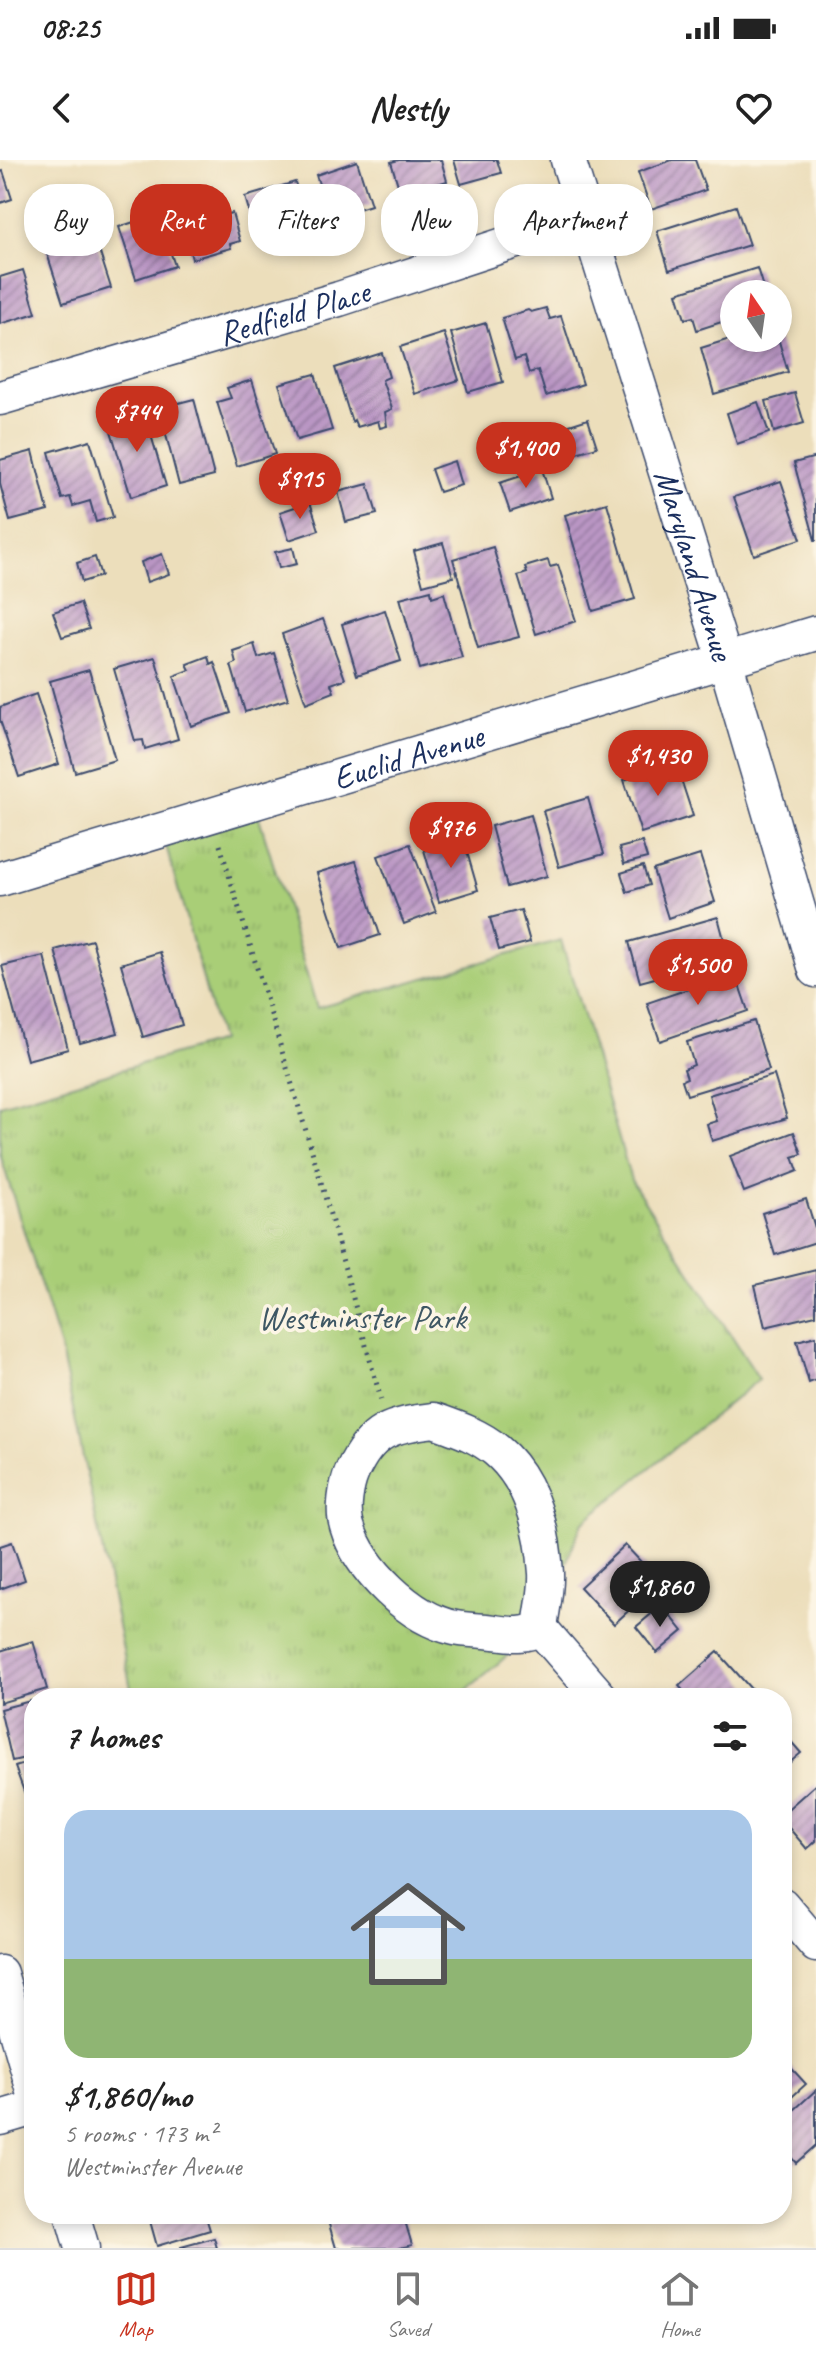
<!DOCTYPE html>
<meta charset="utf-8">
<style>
body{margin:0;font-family:Caveat,sans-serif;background:#f2f2f2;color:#222;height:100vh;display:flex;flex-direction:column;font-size:30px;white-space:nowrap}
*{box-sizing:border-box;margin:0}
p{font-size:26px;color:#767676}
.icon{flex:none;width:44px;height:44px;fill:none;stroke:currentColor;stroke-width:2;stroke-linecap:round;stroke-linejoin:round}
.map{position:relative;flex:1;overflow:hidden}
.sheet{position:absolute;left:24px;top:1528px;width:768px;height:536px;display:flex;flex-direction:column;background:#fff;border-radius:32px;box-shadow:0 4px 12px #0003}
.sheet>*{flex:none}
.top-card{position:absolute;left:24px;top:24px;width:768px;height:72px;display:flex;gap:16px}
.needle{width:52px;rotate:347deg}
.tools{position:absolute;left:720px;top:120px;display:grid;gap:16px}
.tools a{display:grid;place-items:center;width:72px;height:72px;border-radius:50%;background:#fff;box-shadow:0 4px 12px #0003;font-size:40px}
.price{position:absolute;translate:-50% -68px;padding:0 18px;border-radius:28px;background:#c8321e;color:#fff;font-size:26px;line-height:52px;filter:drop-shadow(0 2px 4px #0008)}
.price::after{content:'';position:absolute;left:50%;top:48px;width:24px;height:18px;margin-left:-12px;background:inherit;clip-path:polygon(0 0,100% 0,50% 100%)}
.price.active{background:#222;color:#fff}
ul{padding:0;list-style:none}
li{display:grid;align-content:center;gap:16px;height:424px;padding:0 40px}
li span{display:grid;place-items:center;height:248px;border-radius:24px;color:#555}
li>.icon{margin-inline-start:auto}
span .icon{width:144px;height:144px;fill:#fffc;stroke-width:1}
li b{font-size:34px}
h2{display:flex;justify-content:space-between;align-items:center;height:96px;padding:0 40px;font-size:34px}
.chip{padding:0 28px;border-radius:32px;background:#fff;box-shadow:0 4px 12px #0003;font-size:28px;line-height:72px}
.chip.active{background:#c8321e;color:#fff}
.status{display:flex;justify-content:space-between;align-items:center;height:56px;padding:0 40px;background:#fff;direction:ltr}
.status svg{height:22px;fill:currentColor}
header{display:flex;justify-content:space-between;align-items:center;height:104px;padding:0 40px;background:#fff;font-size:36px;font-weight:800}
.tabs{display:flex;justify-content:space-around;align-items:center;height:112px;border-top:2px solid #e0e0e0;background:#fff;font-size:22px;color:#767676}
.tabs a{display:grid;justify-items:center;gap:4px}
.tabs .active{color:#c8321e}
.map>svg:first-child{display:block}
</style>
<div class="status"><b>08:25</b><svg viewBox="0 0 49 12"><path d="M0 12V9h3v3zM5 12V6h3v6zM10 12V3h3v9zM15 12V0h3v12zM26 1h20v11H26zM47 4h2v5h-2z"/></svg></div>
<header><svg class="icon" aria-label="back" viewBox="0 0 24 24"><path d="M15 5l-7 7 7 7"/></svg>Nestly<svg class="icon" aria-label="heart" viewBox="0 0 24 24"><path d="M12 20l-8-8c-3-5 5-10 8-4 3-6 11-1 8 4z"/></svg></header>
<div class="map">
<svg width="816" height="2088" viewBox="0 0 816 2088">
<defs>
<pattern id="grass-tufts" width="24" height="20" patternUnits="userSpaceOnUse" patternTransform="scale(2)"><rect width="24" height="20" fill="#a9ce77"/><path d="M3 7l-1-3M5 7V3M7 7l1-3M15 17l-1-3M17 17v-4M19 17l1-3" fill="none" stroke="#91b169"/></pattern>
<pattern id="building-hatch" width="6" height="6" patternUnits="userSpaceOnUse" patternTransform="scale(2)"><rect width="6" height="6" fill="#ba96c4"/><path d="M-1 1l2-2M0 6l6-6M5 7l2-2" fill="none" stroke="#967ba2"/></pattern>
</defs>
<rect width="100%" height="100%" fill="#fcf5e5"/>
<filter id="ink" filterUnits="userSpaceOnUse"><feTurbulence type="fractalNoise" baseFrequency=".0125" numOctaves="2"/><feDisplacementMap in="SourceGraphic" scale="16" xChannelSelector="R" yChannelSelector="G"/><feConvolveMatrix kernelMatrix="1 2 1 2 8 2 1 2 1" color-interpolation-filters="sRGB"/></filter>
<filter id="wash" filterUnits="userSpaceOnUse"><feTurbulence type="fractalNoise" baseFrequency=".006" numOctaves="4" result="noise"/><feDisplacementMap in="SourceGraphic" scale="32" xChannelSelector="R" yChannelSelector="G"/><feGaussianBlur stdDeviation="1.8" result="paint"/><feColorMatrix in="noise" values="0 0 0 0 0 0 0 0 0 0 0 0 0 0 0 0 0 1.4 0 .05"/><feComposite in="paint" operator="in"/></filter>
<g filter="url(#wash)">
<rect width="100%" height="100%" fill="#ecdebb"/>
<polygon fill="url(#grass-tufts)" stroke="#627e6a" stroke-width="2" points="255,644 317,848 561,780 631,1020 759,1219 582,1363 540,1468 457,1538 133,1538 61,1191 0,994 0,945 220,881 162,671"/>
<g id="blocks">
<g fill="url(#building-hatch)">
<polygon points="399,0 441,0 447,21 401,35 391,2"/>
<polygon points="454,0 497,0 501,13 461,24"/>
<polygon points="672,0 695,0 706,30 651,49 638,12"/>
<polygon points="357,1 371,45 330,58 316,15"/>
<polygon points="3,11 12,39 0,43 0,12"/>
<polygon points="295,22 309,67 258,82 245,37"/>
<polygon points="212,27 220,56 232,53 240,81 230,84 231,88 192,99 177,47 186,45 183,35"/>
<polygon points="736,46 749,85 669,110 657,71"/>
<polygon points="158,54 175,106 136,119 119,67"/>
<polygon points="92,68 111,128 63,143 44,84"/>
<polygon points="757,108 765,134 734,134 734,158 697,170 693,157 685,159 677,133"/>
<polygon points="23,110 36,153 0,164 0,117"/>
<polygon points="546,148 550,159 561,156 583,224 546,236 538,210 529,213 524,197 515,200 502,158 528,150 531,152"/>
<polygon points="486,163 503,222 468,232 451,173"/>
<polygon points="444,173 459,220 415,234 400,187"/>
<polygon points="733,178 778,178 788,212 714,234 701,188"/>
<polygon points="382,193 389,217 382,220 392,249 385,252 387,266 380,268 378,261 357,267 354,260 352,262 335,208"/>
<polygon points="315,214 332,270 297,280 279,224"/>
<polygon points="252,220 275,294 237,306 217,242 231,238 227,228"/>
<polygon points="795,233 804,263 774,272 766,241"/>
<polygon points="194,239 214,316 179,325 159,248"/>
<polygon points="758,242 769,273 737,284 727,253"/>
<polygon points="144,251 166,326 131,337 108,261"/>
<polygon points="588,259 597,287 566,296 557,269"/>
<polygon points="90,280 113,357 96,362 90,341 73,346 70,337 62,339 49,292"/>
<polygon points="33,291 48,351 10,361 0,324 0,300"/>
<polygon points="816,297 816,380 815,380 794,303"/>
<polygon points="454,301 461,325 439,332 431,309"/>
<polygon points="542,309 551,338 510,352 500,323"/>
<polygon points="781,321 801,379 754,395 734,337"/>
<polygon points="368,324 377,354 346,362 338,332"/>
<polygon points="310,342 319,370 289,380 280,352"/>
<polygon points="607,343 635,439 593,451 565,355"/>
<polygon points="443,383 453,417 423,425 414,391"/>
<polygon points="493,387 519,477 478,488 453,399"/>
<polygon points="293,388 297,404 279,408 275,392"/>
<polygon points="162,394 169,414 147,422 141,402"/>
<polygon points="95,397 101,416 82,422 77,403"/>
<polygon points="548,400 550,407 558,405 576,461 536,474 518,416 527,413 525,407"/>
<polygon points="431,430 432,437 444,433 462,497 420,509 400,438"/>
<polygon points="80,443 89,469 62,477 53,452"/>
<polygon points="385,450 401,501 357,515 342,464"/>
<polygon points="323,459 345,519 331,524 334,532 306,543 282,474"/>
<polygon points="254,484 258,498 274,493 288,539 245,552 231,505 236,503 233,491"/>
<polygon points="208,496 210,504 214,502 231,553 191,566 174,516 190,510 187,504"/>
<polygon points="155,497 178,579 145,589 143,580 135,581 114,509"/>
<polygon points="89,510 115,600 75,612 50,521"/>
<polygon points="36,534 59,604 19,617 0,560 0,547"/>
<polygon points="676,604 693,656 641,673 624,620"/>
<polygon points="588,638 604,694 559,707 543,651"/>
<polygon points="531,655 547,716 507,727 491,666"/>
<polygon points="463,678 478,730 439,742 424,690"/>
<polygon points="642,682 647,698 624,704 619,688"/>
<polygon points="410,684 436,752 404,764 378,696"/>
<polygon points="700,695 715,742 668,758 653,710"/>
<polygon points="356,701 380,775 341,788 317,713"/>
<polygon points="643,706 649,725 627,732 621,713"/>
<polygon points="521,750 530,782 499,790 490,758"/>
<polygon points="718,757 729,798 640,822 629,782"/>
<polygon points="92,780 118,873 80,883 55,790"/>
<polygon points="160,792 182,865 143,877 121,804"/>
<polygon points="44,796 68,889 27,900 2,806"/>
<polygon points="735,813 748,851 660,881 647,843"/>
<polygon points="754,861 769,910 687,935 682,920 687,918 684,909 694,905 687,882"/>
<polygon points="774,915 787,958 712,981 707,964 717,961 709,935"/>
<polygon points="794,972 802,994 793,997 798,1011 744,1032 730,996"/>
<polygon points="806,1039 816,1071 816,1082 775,1095 762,1053"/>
<polygon points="816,1110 816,1155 765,1167 755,1125"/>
<polygon points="816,1176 816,1220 809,1223 797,1181"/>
<polygon points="12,1382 25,1420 0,1429 0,1386"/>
<polygon points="625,1385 660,1422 614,1464 580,1427"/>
<polygon points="662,1445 683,1471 657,1493 636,1467"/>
<polygon points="33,1481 47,1529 0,1543 0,1491"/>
<polygon points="718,1492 751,1529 740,1538 690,1538 679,1526"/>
<polygon points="34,1540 34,1596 12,1601 0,1549"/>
<polygon points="782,1571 801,1593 782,1609"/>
<polygon points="34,1601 34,1643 29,1645 15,1607"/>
<polygon points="816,1624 816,1681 807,1689 782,1660 782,1654"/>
<polygon points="782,1898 806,1924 782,1946"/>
<polygon points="816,1930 816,1985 796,2003 782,1987 782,1961"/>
<polygon points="148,2054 205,2054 210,2070 157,2086"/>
<polygon points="326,2054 403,2054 412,2085 400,2088 336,2088"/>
<polygon points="214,2078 217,2088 181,2088 181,2087"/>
</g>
</g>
</g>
<g filter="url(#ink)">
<use href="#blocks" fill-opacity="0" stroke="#3a496c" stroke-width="2"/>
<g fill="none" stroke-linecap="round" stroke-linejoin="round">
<defs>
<g id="minor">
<path id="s1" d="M568,0l157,500 91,310"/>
<path id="s2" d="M0,238l339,-99 247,-81"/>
<path id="s3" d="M0,719l816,-246"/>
<path d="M434,1260c22,8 44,15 62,30 35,29 47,79 50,123 1,18 -4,37 -6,55 -17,10 -35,5 -54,3 -10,-1 -21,-1 -31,-3 -44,-9 -95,-58 -108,-102 -5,-15 -1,-40 5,-54 19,-42 39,-47 82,-52z"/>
<polyline points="540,1468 601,1538"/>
<polyline points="782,1745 816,1785"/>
<polyline points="0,1813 34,1931"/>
<polyline points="0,1958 34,1948"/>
<polyline points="72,2054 82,2088"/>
</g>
</defs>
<use href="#minor" stroke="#3a496c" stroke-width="37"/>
<polyline stroke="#3a496c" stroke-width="5" stroke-dasharray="2 6" stroke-linecap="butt" points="220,685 318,1011 381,1240"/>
<use href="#minor" stroke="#fff" stroke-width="34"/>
</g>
</g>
<g text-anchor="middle" stroke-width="7" stroke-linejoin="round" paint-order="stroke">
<g font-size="34" fill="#1b2f5e" stroke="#fcf5e5">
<text dy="12" stroke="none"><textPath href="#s2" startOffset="306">Redfield Place</textPath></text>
<text dy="12" stroke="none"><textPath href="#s1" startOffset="424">Maryland Avenue</textPath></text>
<text dy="12" stroke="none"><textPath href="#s3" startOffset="426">Euclid Avenue</textPath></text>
</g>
<g font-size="34" fill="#3e5764" stroke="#fcf5e5">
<text x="362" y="1169">Westminster Park</text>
</g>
</g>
</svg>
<div class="tools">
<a><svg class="needle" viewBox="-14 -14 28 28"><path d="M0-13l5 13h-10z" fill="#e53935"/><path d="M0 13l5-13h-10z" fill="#767676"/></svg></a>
</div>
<b class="price" style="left:137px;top:294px">$744</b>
<b class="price" style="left:526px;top:330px">$1,400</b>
<b class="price" style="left:300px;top:361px">$915</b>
<b class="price" style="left:658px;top:638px">$1,430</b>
<b class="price" style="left:451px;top:710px">$976</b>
<b class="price" style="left:698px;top:847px">$1,500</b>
<b class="price active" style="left:660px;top:1469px">$1,860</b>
<div class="top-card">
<a class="chip">Buy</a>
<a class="chip active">Rent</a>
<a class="chip">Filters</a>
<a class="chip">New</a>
<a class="chip">Apartment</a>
</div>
<section class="sheet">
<h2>7 homes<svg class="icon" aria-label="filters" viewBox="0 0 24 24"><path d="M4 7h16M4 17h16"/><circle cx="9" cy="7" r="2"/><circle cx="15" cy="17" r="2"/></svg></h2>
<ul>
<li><span style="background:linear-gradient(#a9c7e8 60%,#8fb573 0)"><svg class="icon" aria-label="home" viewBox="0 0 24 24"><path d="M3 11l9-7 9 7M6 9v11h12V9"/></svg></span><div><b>$1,860/mo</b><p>5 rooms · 173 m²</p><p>Westminster Avenue</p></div></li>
</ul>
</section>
</div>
<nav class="tabs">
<a class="active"><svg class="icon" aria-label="map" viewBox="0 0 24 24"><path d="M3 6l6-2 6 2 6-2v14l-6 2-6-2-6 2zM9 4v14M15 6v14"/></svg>Map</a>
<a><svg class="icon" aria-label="saved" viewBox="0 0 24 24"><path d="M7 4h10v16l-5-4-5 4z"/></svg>Saved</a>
<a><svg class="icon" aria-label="home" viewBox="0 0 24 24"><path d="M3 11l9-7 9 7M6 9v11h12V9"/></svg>Home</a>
</nav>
